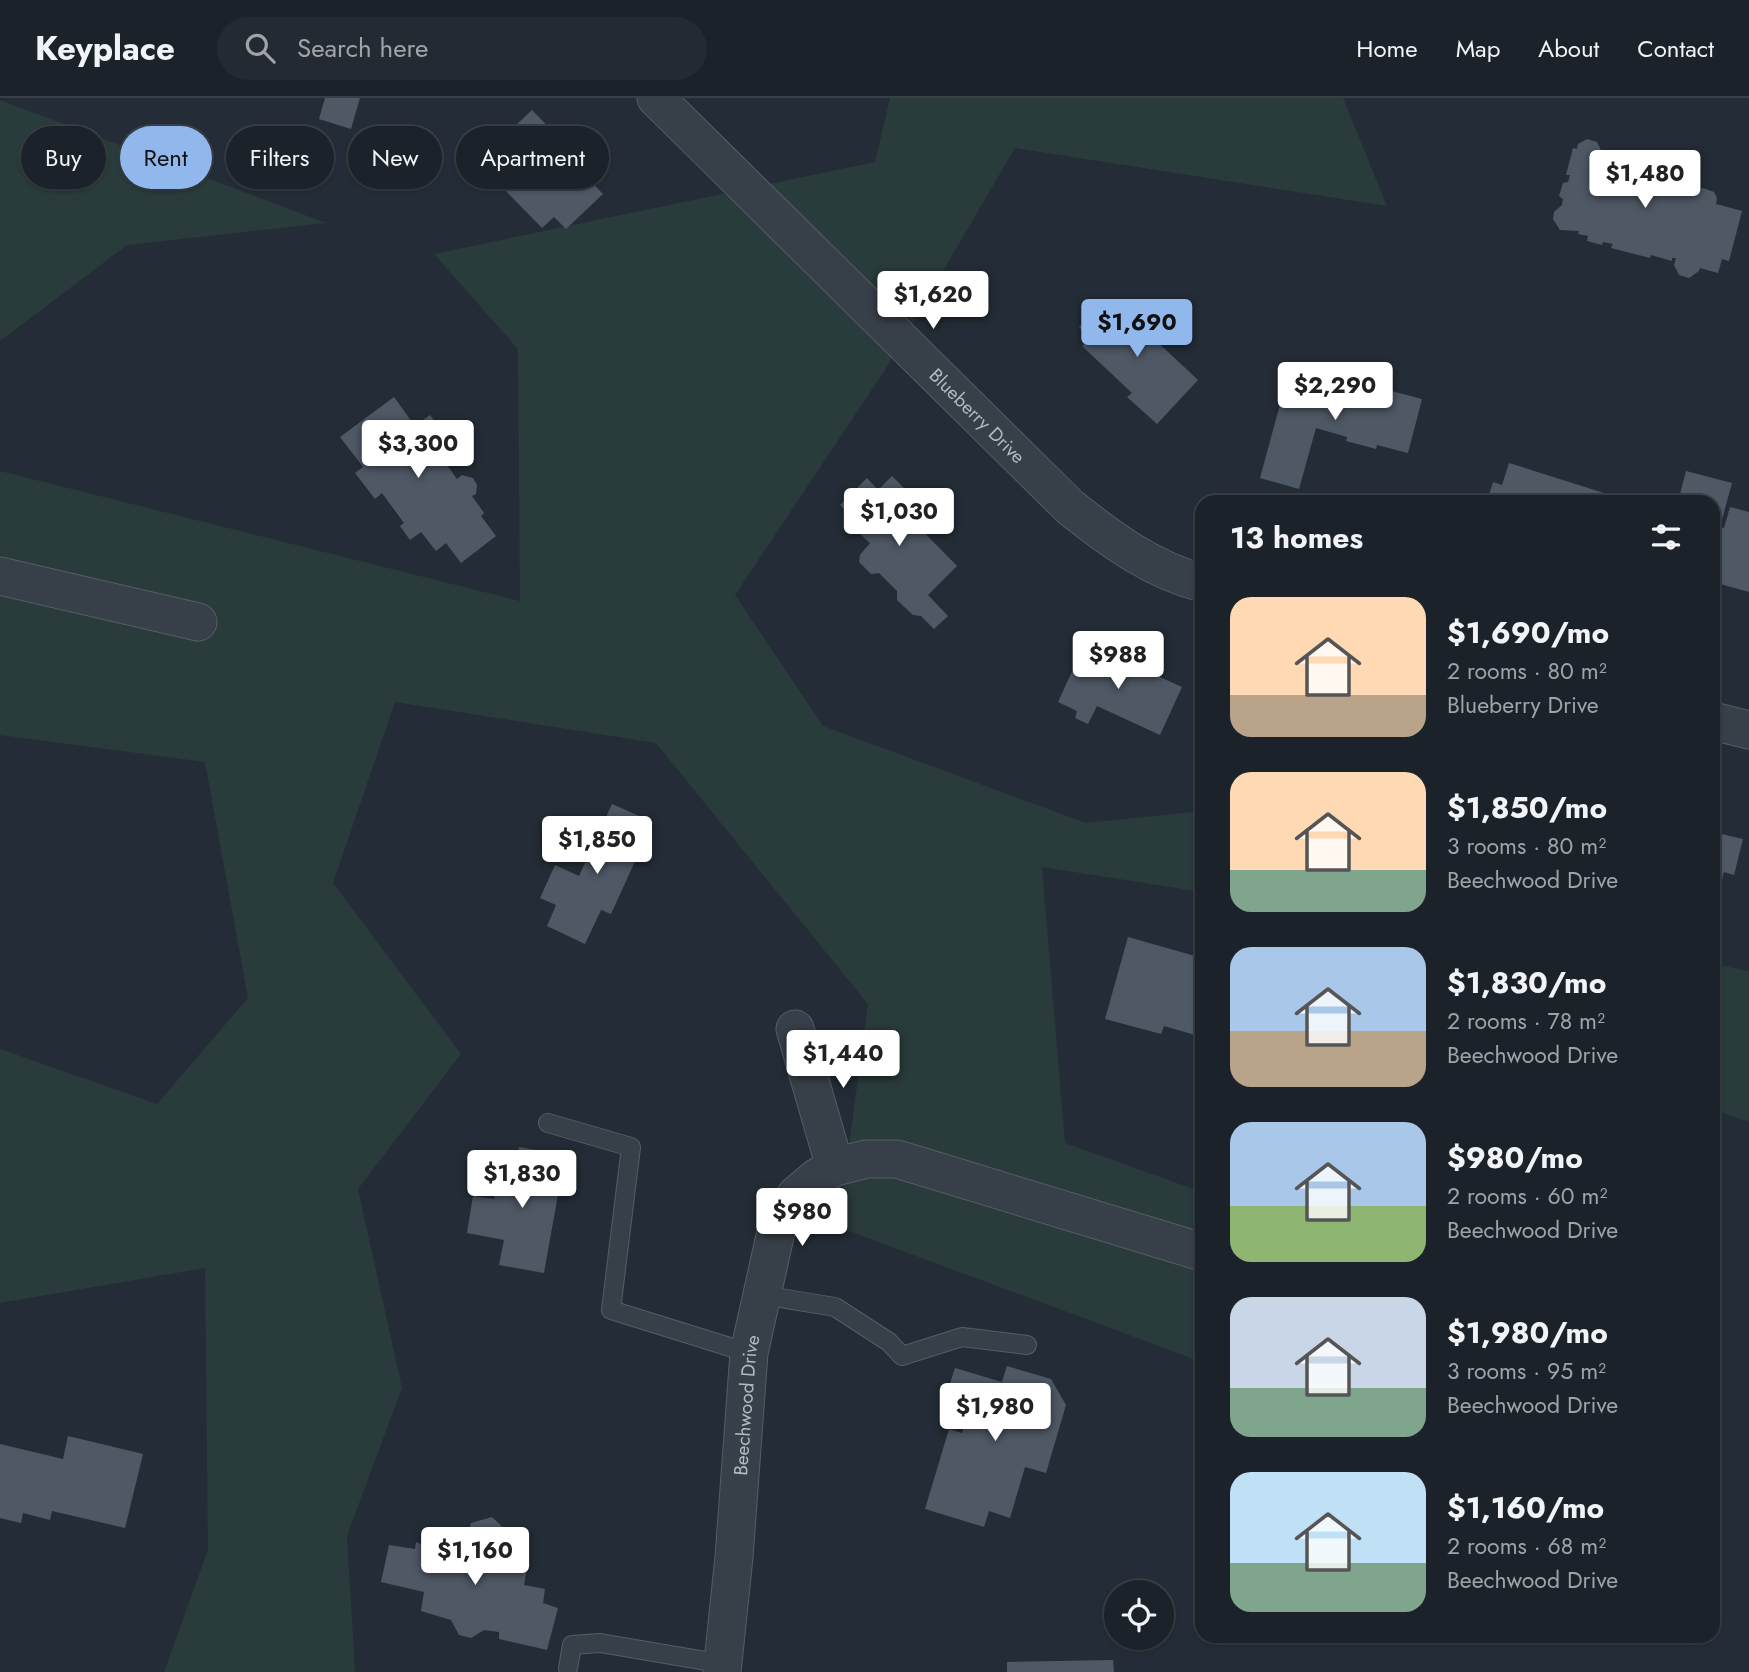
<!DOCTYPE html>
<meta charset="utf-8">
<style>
body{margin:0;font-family:Jost,sans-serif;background:#242a31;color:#f1f3f6;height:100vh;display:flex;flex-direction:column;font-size:26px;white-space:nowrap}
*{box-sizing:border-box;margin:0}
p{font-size:23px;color:#a0a4a8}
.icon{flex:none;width:38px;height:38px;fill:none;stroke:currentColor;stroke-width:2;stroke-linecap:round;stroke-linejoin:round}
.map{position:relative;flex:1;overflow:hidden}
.details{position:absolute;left:1195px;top:397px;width:525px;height:1148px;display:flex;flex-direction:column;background:#1b2229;border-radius:21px;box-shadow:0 2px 5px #0004,0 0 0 2px #393f46}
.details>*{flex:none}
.hud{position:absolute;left:21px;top:28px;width:665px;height:63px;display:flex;gap:14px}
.fabs{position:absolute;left:1104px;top:1482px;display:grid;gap:14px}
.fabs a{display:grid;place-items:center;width:70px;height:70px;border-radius:50%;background:#1b2229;box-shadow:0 2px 5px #0004,0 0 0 2px #393f46;font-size:35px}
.price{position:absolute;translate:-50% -60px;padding:0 16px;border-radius:7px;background:#fff;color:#222;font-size:23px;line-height:46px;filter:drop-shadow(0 2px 4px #0008)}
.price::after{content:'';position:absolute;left:50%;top:42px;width:21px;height:16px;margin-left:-10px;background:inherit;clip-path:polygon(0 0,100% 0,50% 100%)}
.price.on{background:#90b8ec;color:#111}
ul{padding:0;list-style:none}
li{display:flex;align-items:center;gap:21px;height:175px;padding:0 35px}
li span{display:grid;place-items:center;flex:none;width:196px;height:140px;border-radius:21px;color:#555}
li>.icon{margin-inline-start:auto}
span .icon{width:84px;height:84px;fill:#fffc;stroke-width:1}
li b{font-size:30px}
h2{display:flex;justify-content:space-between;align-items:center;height:84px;padding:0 35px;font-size:30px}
.tag{padding:0 24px;border-radius:32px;background:#1b2229;box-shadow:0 2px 5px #0004,0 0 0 2px #393f46;font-size:24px;line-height:63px}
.tag.on{background:#90b8ec;color:#111}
header{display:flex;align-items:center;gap:42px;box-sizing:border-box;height:98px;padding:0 35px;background:#1b2229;border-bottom:2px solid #393f46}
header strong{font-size:33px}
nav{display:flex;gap:38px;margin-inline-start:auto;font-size:24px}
.search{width:490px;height:63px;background:#242a31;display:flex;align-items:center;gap:18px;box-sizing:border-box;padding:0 24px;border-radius:38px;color:#a0a4a8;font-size:26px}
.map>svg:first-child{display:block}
</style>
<header>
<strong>Keyplace</strong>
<div class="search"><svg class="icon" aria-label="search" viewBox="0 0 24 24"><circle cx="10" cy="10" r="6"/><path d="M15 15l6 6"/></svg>Search here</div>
<nav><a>Home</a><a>Map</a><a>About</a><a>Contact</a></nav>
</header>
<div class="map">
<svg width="1749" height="1574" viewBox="0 0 1749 1574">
<rect width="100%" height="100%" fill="#242d37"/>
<g fill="#293b3a">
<polygon points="890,0 1343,0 1387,108 1015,50 885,272 735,497 823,628 1086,725 1202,713 1202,794 1042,769 1065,1045 1202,1094 1202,1264 838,1129 868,906 656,645 395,604 333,785 461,956 358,1091 402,1290 347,1438 355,1574 164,1574 208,1452 205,1170 0,1205 0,951 157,1006 248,900 205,664 0,637 0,373 520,503 518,251 434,156 875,64"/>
<polygon points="0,2 326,125 127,147 0,243"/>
<polygon points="1713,866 1749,873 1749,1024 1713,1011"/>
</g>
<g fill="#4f5966">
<polygon points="325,0 360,0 351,31 319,21"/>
<polygon points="532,12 572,53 570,62 603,96 566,131 554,119 542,130 495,82 510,68 492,50"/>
<polygon points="1587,41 1597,44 1603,56 1609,58 1609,53 1636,60 1634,71 1636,71 1639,58 1672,67 1670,77 1673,78 1674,75 1691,80 1691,83 1699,85 1697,92 1703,90 1714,94 1717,100 1716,106 1742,113 1729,163 1722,161 1718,175 1700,170 1699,173 1689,180 1679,177 1674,167 1676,160 1672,160 1672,163 1651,157 1650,160 1611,150 1613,146 1603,144 1602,147 1587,143 1588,138 1578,136 1579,133 1560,132 1553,121 1554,114 1562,107 1563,101 1559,98 1563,85 1568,84 1570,77 1566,77 1573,50 1577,51 1578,46"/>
<polygon points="1104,201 1116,212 1119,208 1133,221 1141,211 1161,230 1152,239 1198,282 1157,326 1127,299 1132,295 1082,248 1090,240 1079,229"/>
<polygon points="1288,277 1328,289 1331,277 1422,301 1408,355 1377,347 1376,351 1346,343 1347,339 1316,330 1299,391 1260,380"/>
<polygon points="394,299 415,328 430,317 453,348 440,357 457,381 462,377 473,380 477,387 476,396 472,398 484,415 481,418 496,438 461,465 446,445 436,453 421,434 410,442 400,428 404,425 382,395 375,401 355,375 363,369 340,339"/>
<polygon points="1509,365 1623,401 1622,404 1487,404 1493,384 1502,387"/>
<polygon points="1686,373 1732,385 1720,429 1724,430 1730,409 1749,414 1749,494 1713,484 1713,404 1678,404"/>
<polygon points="892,378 916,402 900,418 909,427 913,423 957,468 928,497 948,518 934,531 921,518 913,517 897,502 897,493 879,475 871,476 859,464 860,457 870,445 861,437 861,428 840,407 867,380 878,392"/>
<polygon points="1085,545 1182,589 1160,637 1097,608 1088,626 1075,620 1077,613 1058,604"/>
<polygon points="612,706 653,724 611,816 601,812 585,846 547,828 556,807 540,800 555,767 579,778"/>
<polygon points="1713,734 1743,741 1734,777 1724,774 1714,811"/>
<polygon points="1128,839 1202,860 1202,939 1164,928 1161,936 1105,921"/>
<polygon points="519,1049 565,1057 544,1175 499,1167 504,1142 467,1135 473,1098 494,1101 499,1076 513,1078"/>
<polygon points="1007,1268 1051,1281 1066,1307 1046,1375 1025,1369 1010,1420 989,1413 984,1429 925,1411 949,1331 962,1335 968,1315 943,1307 955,1270 1002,1284"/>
<polygon points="68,1338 143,1356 125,1430 52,1413 50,1422 23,1415 21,1425 0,1420 0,1346 63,1361"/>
<polygon points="492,1419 509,1435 503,1456 492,1463 527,1471 524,1487 545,1491 543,1505 558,1510 547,1552 499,1541 499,1534 484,1532 471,1540 459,1537 451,1522 421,1513 424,1494 381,1484 389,1447 415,1451 416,1444 434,1451 436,1446 454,1452 454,1449 473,1455 465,1446 471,1425"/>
<polygon points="1113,1562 1114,1574 1007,1574 1007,1564"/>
</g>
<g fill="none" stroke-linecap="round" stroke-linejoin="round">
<defs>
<g id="lane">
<polyline points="548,1025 631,1049 611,1212 749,1255"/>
<polyline points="762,1197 835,1209 889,1244 902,1258 962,1239 1027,1247"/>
<polyline points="568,1570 572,1547 600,1545 724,1566"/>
</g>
<g id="street">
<path id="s1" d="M656,0l414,409c40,32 82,63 132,76"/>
<polyline points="0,478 198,524"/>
<polyline points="1713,623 1749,632"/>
<polyline points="795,931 835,1069"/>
<path id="s2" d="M722,1574l12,-115 15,-204 30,-135 17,-23 20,-17 19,-11 31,-8h31l305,93"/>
</g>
</defs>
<use href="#lane" stroke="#555d66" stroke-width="20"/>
<use href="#street" stroke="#555d66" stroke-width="39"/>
<use href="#lane" stroke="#373f48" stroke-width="18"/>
<use href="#street" stroke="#373f48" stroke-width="37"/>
</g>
<g text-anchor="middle" stroke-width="5" stroke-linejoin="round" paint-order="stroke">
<g font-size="19" fill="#b2bac4" stroke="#1d242d">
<text dy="7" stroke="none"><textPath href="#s1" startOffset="452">Blueberry Drive</textPath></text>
<text dy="7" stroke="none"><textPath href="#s2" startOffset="268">Beechwood Drive</textPath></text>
</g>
</g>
</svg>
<div class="fabs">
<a><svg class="icon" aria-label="locate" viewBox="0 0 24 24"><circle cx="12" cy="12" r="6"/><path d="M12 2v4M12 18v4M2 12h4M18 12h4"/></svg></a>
</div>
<b class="price" style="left:1645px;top:112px">$1,480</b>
<b class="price" style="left:933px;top:233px">$1,620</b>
<b class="price on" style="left:1137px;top:261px">$1,690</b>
<b class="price" style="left:1335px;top:324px">$2,290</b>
<b class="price" style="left:418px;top:382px">$3,300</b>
<b class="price" style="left:899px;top:450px">$1,030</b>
<b class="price" style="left:1118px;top:593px">$988</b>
<b class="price" style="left:597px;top:778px">$1,850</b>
<b class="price" style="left:843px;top:992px">$1,440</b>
<b class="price" style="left:522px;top:1112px">$1,830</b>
<b class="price" style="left:802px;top:1150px">$980</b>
<b class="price" style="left:995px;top:1345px">$1,980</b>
<b class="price" style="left:475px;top:1489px">$1,160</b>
<div class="hud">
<a class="tag">Buy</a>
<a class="tag on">Rent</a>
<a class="tag">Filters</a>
<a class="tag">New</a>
<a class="tag">Apartment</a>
</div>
<section class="details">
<h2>13 homes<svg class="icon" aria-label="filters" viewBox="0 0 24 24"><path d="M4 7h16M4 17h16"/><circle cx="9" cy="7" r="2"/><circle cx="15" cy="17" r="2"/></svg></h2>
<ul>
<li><span style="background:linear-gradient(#ffd9b3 70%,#b9a48a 0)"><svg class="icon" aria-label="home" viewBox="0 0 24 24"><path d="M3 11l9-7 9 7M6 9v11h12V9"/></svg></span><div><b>$1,690/mo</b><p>2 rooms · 80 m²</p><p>Blueberry Drive</p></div></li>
<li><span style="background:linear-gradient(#ffd9b3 70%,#7fa58c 0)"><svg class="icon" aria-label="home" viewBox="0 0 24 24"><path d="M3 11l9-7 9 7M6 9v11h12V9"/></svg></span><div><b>$1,850/mo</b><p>3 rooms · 80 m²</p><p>Beechwood Drive</p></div></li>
<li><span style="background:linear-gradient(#a9c7e8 60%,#b9a48a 0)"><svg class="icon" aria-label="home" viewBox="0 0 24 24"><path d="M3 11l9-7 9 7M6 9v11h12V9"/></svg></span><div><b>$1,830/mo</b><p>2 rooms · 78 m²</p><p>Beechwood Drive</p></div></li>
<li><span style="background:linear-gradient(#a9c7e8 60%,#8fb573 0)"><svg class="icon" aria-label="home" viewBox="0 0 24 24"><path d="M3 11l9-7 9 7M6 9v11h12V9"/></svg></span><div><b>$980/mo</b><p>2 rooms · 60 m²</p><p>Beechwood Drive</p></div></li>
<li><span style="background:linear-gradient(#c9d6e8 65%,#7fa58c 0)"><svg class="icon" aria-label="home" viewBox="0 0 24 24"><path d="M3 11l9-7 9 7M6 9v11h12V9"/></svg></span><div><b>$1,980/mo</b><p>3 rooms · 95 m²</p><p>Beechwood Drive</p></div></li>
<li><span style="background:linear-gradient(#bfe0f5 65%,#7fa58c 0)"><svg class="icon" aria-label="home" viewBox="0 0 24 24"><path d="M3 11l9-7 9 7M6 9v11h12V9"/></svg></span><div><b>$1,160/mo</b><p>2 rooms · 68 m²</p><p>Beechwood Drive</p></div></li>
</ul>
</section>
</div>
